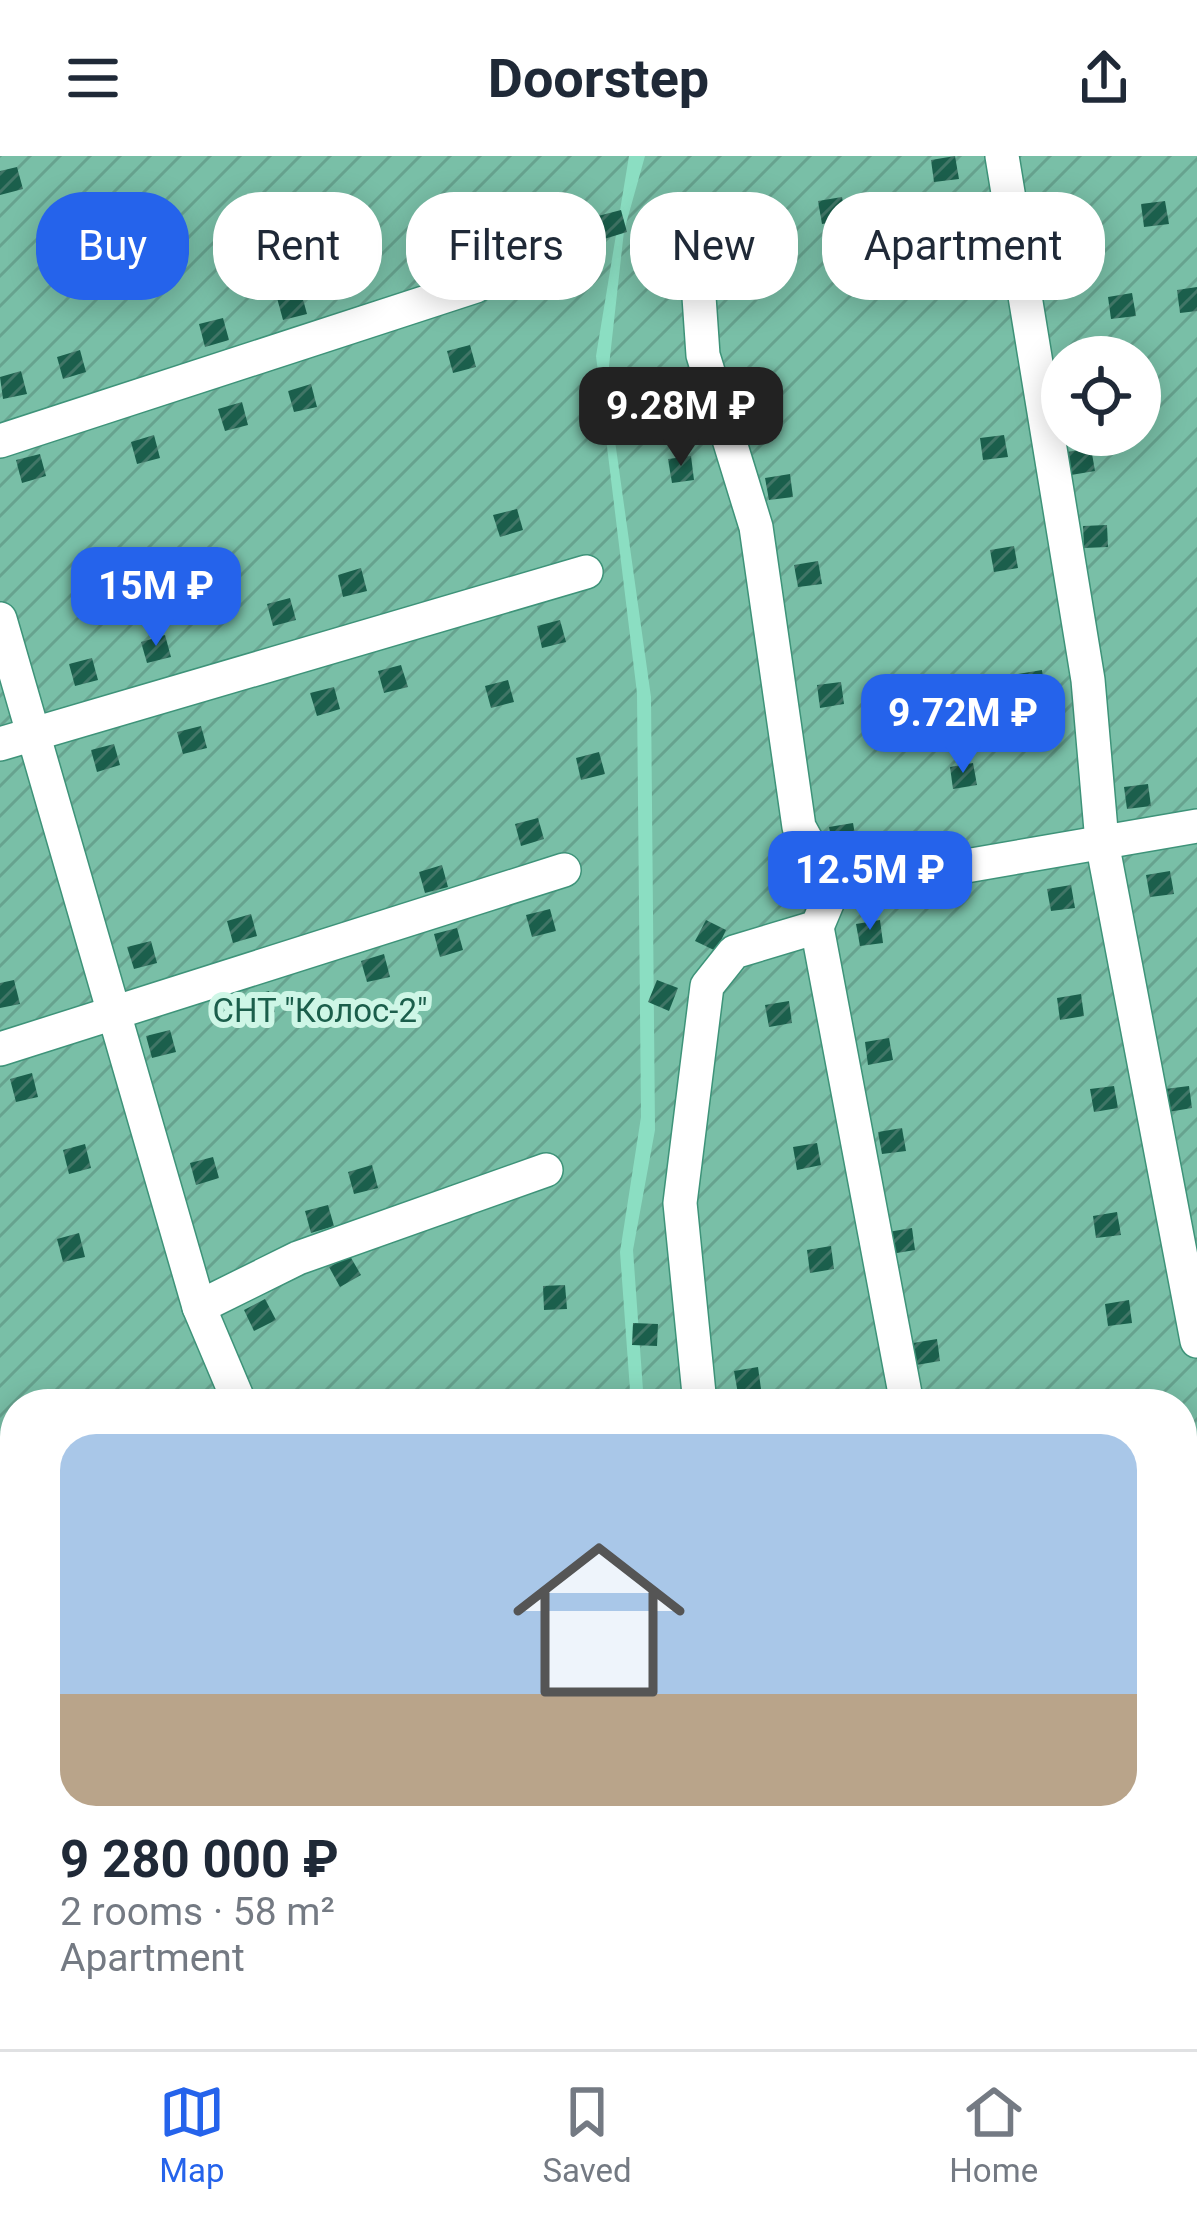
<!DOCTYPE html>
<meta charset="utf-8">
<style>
body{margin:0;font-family:Roboto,sans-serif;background:#f6f6f7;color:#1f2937;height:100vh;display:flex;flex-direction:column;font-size:45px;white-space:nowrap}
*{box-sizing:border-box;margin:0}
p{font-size:39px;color:#747a83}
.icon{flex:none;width:66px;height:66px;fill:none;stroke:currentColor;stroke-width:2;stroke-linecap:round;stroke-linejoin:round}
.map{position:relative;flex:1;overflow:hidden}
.side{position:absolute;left:0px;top:1233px;width:1197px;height:660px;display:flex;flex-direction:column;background:#fff;border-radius:48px 48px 0 0;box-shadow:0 6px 30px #0003}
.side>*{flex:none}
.top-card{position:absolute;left:36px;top:36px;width:1125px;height:108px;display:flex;gap:24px}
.buttons{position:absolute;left:1041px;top:180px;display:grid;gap:24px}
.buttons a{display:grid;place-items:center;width:120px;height:120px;border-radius:50%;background:#fff;box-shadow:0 6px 30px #0003;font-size:60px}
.price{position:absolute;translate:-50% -102px;padding:0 27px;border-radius:24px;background:#2563eb;color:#fff;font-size:39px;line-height:78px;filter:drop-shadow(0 3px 6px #0008)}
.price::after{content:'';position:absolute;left:50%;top:72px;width:36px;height:27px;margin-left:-18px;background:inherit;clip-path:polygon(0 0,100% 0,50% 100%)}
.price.active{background:#222;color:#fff}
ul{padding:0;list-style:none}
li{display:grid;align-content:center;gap:24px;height:636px;padding:0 60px}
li+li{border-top:3px solid #e0e1e3}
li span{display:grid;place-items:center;height:372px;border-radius:36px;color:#555}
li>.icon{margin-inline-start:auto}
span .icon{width:216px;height:216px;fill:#fffc;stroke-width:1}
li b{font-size:51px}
.pill{padding:0 42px;border-radius:48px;background:#fff;box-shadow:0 6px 30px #0003;font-size:42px;line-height:108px}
.pill.active{background:#2563eb;color:#fff}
header{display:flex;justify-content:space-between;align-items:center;height:156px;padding:0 60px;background:#fff;font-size:54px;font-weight:700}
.dock{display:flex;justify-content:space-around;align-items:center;height:168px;border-top:3px solid #e0e1e3;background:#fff;font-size:33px;color:#747a83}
.dock a{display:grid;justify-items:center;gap:6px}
.dock .active{color:#2563eb}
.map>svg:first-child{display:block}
</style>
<header><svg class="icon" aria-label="menu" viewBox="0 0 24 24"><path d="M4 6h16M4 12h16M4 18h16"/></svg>Doorstep<svg class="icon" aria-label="share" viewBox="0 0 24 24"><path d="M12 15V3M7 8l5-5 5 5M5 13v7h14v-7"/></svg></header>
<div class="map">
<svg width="1197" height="1893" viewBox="0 0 1197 1893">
<defs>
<pattern id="garden-furrows" width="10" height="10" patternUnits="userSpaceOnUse" patternTransform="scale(3)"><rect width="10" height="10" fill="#79bfa7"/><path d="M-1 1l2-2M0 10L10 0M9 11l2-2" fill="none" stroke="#67a38f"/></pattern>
<pattern id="building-hatch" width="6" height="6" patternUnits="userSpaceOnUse" patternTransform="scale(3)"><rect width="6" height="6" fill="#1b5f4c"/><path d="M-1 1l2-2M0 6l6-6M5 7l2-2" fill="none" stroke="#417667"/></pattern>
</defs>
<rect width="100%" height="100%" fill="#8bdec2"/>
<g fill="url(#garden-furrows)" fill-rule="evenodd">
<polygon points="0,0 629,0 596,200 637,537 641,961 620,1096 631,1248 15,1248 15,1878 1042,1878 1062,1893 0,1893"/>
<path d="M645,0h552v1893h-93l-21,-15h99v-630h-538l-11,-154 22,-120 -4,-433 -44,-313 17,-153zM1062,201h78v78h-78z"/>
</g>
<g fill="url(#building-hatch)">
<polygon points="955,0 959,23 934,26 931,4"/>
<polygon points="17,11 23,33 0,39 0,15"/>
<polygon points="842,41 846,64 822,68 818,45"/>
<polygon points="1058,41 1062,63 1038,67 1034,45"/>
<polygon points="1165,45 1169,68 1144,71 1141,48"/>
<polygon points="621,54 627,76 604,83 598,60"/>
<polygon points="961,73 965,96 941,100 937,77"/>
<polygon points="524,80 530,103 507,109 501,87"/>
<polygon points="449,94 455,116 431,123 425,100"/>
<polygon points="1197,131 1197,155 1180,157 1177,134"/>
<polygon points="301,136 307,158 283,164 277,142"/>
<polygon points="1132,137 1136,160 1111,163 1108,141"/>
<polygon points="223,162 229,184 205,191 199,168"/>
<polygon points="470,189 476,211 453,217 447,195"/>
<polygon points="80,194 86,216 63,223 57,201"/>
<polygon points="21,215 27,238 3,243 0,221"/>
<polygon points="751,224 755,246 731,249 727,227"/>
<polygon points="311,228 317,251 294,256 288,235"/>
<polygon points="242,246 248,269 225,275 218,253"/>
<polygon points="154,279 160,302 137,308 131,286"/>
<polygon points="1004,279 1008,301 983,304 980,282"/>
<polygon points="1091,292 1095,315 1071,319 1067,296"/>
<polygon points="40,298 46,320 22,327 16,304"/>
<polygon points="691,300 694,324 672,327 668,303"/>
<polygon points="790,318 793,341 769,344 765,322"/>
<polygon points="517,353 523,374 500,381 493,359"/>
<polygon points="1107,369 1108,391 1084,392 1083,370"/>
<polygon points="1014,390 1018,412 994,416 990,394"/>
<polygon points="818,405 822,428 798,431 794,409"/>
<polygon points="361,412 367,435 343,441 338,419"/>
<polygon points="290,442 296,464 273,470 267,448"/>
<polygon points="560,464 566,486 542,492 537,470"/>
<polygon points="165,479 171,501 147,507 141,486"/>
<polygon points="92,502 98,524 75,530 69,508"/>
<polygon points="401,509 408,531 384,537 378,515"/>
<polygon points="1042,514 1045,537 1021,541 1018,518"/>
<polygon points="508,524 514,546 491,552 485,530"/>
<polygon points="841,526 844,548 820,552 817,529"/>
<polygon points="334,531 340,553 317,560 310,537"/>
<polygon points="201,570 207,592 183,598 177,576"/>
<polygon points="114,588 120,609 97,616 91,594"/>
<polygon points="599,596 605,618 581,624 576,602"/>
<polygon points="973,607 977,629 953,633 950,611"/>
<polygon points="1148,628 1151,650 1127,653 1124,631"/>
<polygon points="538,662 544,683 521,690 515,668"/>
<polygon points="853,667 857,690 833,693 829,671"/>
<polygon points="442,709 448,731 425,737 419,716"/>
<polygon points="1170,715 1174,738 1150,741 1146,719"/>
<polygon points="1071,729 1075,752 1051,755 1047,733"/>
<polygon points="550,753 556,775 532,781 526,759"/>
<polygon points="251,758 257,780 233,787 227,765"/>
<polygon points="706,764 726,774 716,795 695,785"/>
<polygon points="880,764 883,787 860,790 856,768"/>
<polygon points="457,772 463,794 440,801 434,778"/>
<polygon points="151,785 157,807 134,813 127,791"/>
<polygon points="384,798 390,821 367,826 361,805"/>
<polygon points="14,824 20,848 0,852 0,827"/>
<polygon points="657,824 678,832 669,855 648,846"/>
<polygon points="269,835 275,856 251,863 246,841"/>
<polygon points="1081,838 1084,860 1060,864 1057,842"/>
<polygon points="789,845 792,867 769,871 765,849"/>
<polygon points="170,874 176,896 152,902 146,880"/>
<polygon points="889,882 893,904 868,909 865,886"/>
<polygon points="32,917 38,941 16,946 10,923"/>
<polygon points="1114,930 1118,952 1094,956 1090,933"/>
<polygon points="1189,930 1192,952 1168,956 1165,933"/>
<polygon points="902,972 906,995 882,998 878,976"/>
<polygon points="817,987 821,1009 797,1014 793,991"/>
<polygon points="85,988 91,1012 69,1018 63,994"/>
<polygon points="213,1001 219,1022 196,1029 190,1007"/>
<polygon points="372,1009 378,1032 354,1038 348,1016"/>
<polygon points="328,1049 334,1070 311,1077 305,1055"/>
<polygon points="1117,1056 1121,1079 1096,1082 1093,1060"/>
<polygon points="912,1072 915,1094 891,1098 888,1076"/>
<polygon points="79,1077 85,1101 63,1106 57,1083"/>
<polygon points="831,1090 834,1113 810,1117 807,1094"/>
<polygon points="350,1100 361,1119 340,1131 329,1111"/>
<polygon points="565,1129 567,1153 544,1154 543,1130"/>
<polygon points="265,1143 276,1164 254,1175 244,1154"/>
<polygon points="1129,1144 1132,1167 1108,1170 1105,1148"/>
<polygon points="633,1167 658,1168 657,1190 632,1189"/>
<polygon points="937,1183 940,1205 916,1209 913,1187"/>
<polygon points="758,1211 761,1233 738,1238 734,1215"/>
</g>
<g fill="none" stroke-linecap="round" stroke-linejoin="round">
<defs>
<g id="minor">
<polyline points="1002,0 1088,524 1102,686 1197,1185"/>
<polyline points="696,97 703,199 756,371 799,671 833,733"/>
<polyline points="0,285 476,130"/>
<polyline points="0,463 199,1151 240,1248"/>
<polyline points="0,588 586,416"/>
<polyline points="817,771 907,1248"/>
<polyline points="0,893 564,714"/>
<polyline points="199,1151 298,1102 546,1014"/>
<polyline points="700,1248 680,1047 707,830 734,796 817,771 833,733 1197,670"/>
<polyline points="0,1318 15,1303"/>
<polyline points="0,1779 15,1774"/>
<polyline points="1182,1860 1197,1871"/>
<polyline points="0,1862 22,1893"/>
<polyline points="955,1878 977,1893"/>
<polyline points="269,1893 280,1878"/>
<polyline points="589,1893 600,1878"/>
<polyline points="877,1893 887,1878"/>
</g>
</defs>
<use href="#minor" stroke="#3e9379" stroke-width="36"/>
<use href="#minor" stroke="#fff" stroke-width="33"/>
</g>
<g text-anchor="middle" stroke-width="12" stroke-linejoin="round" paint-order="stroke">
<g font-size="33" fill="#1b5e4b" stroke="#cef6e6">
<text x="320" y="866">СНТ "Колос-2"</text>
</g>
</g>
</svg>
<div class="buttons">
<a><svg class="icon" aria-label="locate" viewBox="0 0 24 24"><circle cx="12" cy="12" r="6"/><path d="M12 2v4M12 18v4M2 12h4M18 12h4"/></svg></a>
</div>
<b class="price active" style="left:681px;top:313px">9.28M ₽</b>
<b class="price" style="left:156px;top:493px">15M ₽</b>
<b class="price" style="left:963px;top:620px">9.72M ₽</b>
<b class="price" style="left:870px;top:777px">12.5M ₽</b>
<div class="top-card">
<a class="pill active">Buy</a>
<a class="pill">Rent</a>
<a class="pill">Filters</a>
<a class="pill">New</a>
<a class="pill">Apartment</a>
</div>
<section class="side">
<ul>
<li><span style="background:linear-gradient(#a9c7e8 70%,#b9a48a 0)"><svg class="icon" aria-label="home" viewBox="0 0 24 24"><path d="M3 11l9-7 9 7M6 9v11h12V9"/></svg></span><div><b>9 280 000 ₽</b><p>2 rooms · 58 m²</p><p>Apartment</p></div></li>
</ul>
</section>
</div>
<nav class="dock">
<a class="active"><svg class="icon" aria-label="map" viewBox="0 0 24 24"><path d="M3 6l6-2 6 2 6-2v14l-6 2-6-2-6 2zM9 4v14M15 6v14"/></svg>Map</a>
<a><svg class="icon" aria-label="saved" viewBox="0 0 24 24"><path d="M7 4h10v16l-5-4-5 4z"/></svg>Saved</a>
<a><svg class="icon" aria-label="home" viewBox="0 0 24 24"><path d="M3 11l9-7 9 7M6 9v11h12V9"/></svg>Home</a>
</nav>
